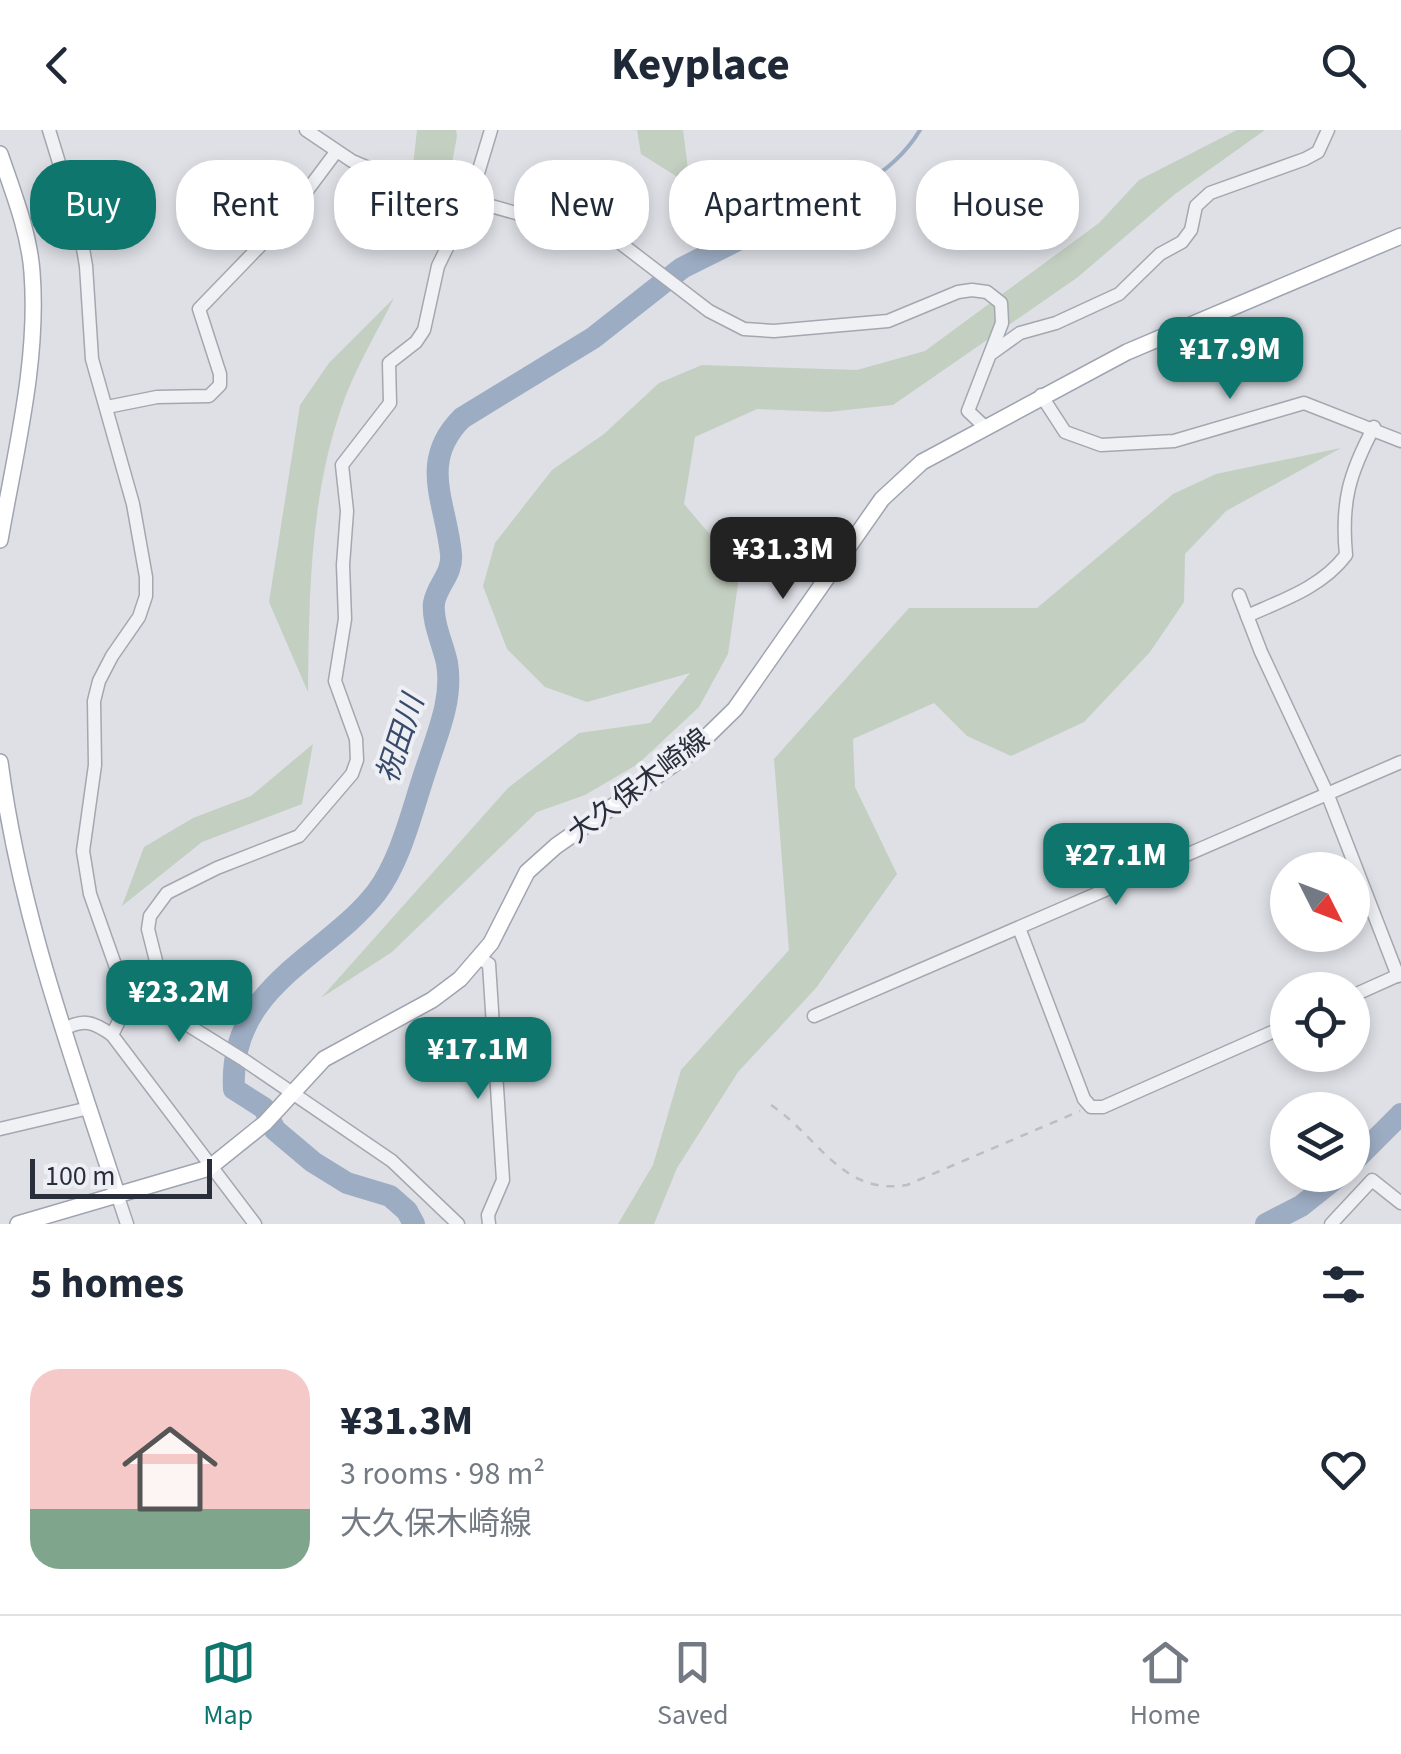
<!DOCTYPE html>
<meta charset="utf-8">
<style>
body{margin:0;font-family:"Source Sans 3","Noto Sans JP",sans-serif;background:#f2f2f3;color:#1f2937;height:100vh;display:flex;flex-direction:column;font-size:38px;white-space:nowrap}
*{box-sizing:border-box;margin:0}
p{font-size:32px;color:#747a83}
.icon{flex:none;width:55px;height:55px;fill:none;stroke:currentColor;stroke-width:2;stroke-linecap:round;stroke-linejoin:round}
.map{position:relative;height:1094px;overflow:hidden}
.details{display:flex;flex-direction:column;background:#fff;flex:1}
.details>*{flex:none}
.top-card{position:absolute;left:30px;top:30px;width:1342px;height:90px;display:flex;gap:20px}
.needle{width:65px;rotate:132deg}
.fabs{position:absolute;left:1270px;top:722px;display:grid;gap:20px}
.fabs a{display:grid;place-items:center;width:100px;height:100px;border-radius:50%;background:#fff;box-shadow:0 5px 15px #0003;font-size:50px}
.scale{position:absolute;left:30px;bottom:25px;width:182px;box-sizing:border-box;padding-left:10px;border:5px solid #292e3b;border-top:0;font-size:28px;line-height:35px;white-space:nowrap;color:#292e3b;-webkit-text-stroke:8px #edeff4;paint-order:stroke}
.price{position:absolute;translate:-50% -85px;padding:0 22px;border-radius:20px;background:#0f766e;color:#fff;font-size:32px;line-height:65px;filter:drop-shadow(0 2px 5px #0008)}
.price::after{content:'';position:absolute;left:50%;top:60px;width:30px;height:22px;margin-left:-15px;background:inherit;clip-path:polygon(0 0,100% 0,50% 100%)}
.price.on{background:#222;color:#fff}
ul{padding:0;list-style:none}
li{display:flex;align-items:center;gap:30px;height:250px;padding:0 30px}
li+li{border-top:2px solid #e0e1e3}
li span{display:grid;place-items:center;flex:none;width:280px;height:200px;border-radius:30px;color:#555}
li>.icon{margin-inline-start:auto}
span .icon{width:120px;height:120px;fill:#fffc;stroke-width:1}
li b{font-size:42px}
h2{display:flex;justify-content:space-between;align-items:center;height:120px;padding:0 30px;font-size:42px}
.tag{padding:0 35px;border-radius:40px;background:#fff;box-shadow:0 5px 15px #0003;font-size:35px;line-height:90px}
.tag.on{background:#0f766e;color:#fff}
header{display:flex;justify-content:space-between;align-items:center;height:130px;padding:0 30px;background:#fff;font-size:45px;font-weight:700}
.tab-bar{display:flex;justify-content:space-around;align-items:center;height:140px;border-top:2px solid #e0e1e3;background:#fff;font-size:28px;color:#747a83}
.tab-bar a{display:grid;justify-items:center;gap:5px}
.tab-bar .on{color:#0f766e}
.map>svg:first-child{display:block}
</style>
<header><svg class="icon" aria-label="back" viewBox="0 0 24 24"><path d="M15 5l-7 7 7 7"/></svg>Keyplace<svg class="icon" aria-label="search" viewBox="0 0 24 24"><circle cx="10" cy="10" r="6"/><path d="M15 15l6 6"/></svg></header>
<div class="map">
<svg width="1401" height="1094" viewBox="0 0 1401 1094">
<rect width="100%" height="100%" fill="#dee0e6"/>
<g fill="#c3cfc0">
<polygon points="417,0 456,0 457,6 440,99 430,101 408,80"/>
<polygon points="637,0 683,0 690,55 641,24"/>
<polygon points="1237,0 1265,0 1175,64 1078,147 893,275 828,282 757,279 695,307 684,374 719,415 738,454 728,524 699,577 638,634 585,665 537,682 392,822 321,868 508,658 579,603 650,593 690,543 587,572 545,557 507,519 483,456 495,413 552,340 604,304 659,253 702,235 857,240 925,221 1099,93 1139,50"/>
<path d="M394,168c-16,32 -35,64 -48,97 -36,94 -37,197 -38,297l-39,-90 31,-197 29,-42z"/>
<polygon points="1341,318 1226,381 1185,424 1184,472 1150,522 1084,592 1011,626 967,606 934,573 853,609 855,657 897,744 816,858 738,942 677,1038 654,1094 618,1094 653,1035 681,940 789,820 774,629 909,478 1037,478 1173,364 1216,344"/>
<polygon points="313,614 302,674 202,712 122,776 144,717 193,688 251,666"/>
</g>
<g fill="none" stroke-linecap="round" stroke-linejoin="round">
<path stroke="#9cacc2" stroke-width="4" d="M758,100c58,-23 128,-43 162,-100"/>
<g stroke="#9cacc2" stroke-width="22">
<polyline points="1352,1033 1401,984"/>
<path d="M414,1094l-7,-13 -17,-15 -43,-13 -34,-21 -38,-32 -11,-22 -30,-19c-6,-103 91,-131 142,-196 26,-34 37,-87 51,-127 11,-34 26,-67 20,-103 -4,-19 -15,-41 -13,-60 3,-18 19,-29 17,-49 -5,-52 -33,-92 11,-136l131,-80 89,-70 76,-38"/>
<polyline points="1266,1094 1301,1076 1340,1045"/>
</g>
<defs>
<g id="minor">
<polyline points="49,0 80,101 86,136 92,229 133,374 146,447 146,466 139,487 112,526 99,551 94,571 95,635 83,721 90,764 124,860 123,883 112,905"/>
<polyline points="306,0 352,31 395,49 619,112 709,181 744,199 774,201 888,191 958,162 972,160 987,162 1001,173 1002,193 968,281 985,297"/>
<polyline points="992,223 1020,203 1056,193 1119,164 1160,124 1182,112 1191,100 1196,76 1210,63 1305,29 1318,22 1328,0"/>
<polyline points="1041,265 1065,302 1101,315 1174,311 1304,273 1401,311"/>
<polyline points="107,277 157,267 209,266 220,255 220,244 199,179 285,90 336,22"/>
<polyline points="1239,465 1261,522 1327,663 1398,846"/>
<path d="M1247,486c36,-16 75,-29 99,-61 -5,-53 3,-81 28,-128"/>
<polyline points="1019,798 1084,969 1091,977 1103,977 1288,895"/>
<polyline points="479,828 489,834 503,1050 488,1085 489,1094"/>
<polyline points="124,860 146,869 244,930 392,1031 458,1094"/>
<polyline points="1352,866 1401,844"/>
<polyline points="146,869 158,839 148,799 150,786 167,763 217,738 299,706 352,644 357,630 356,609 335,551 345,489 343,435 347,381 342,335 390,273 389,233 416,212 424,200 438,136 469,73 491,0"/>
<polyline points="814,886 1401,632"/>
<path d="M63,900c20,-12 31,-8 49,5l143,189"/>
<polyline points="0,999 89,978"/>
<polyline points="118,1067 127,1094"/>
<polyline points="1331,1094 1372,1050 1401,1073"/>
</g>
<g id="major">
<path d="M0,24c13,38 29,78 32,118 7,89 -17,181 -32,268"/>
<path d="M0,632c20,153 71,290 118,435"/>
<polyline points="18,1094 209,1038 265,993 324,929 432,870 460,849 491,813 527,742 556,716 691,622 735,579 882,369 922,332 1127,222 1401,106"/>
</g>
</defs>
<use href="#minor" stroke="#a4a7af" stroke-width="15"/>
<use href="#major" stroke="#9fa4b0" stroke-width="18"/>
<path stroke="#bcbec5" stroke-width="2.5" stroke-dasharray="8 8" stroke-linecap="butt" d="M771,975c48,32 71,91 136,80l173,-74"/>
<use href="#minor" stroke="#f0f1f5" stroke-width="12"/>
<use href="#major" stroke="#fff" stroke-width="15"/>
</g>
<g text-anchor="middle" stroke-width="8" stroke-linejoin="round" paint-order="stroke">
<g font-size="28" fill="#292e3b" stroke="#edeff4">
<text transform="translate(638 655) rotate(-37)" y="10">大久保木崎線</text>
</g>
<g font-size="30" font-style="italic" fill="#384b6a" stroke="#edeff4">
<text transform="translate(400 609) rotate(-72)" y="10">祝田川</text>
</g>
</g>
</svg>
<div class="fabs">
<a><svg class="needle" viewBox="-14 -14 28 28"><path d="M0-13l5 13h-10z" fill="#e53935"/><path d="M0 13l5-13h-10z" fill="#747a83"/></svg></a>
<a><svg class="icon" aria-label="locate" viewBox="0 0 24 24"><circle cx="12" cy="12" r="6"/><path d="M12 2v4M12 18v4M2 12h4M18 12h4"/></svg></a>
<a><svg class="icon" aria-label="layers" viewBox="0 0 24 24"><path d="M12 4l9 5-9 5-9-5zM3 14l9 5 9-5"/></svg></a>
</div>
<div class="scale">100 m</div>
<b class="price" style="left:1230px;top:272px">¥17.9M</b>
<b class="price on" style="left:783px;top:472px">¥31.3M</b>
<b class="price" style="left:1116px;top:778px">¥27.1M</b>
<b class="price" style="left:179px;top:915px">¥23.2M</b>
<b class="price" style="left:478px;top:972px">¥17.1M</b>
<div class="top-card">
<a class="tag on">Buy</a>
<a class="tag">Rent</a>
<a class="tag">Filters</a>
<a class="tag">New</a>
<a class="tag">Apartment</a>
<a class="tag">House</a>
</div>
</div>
<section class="details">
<h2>5 homes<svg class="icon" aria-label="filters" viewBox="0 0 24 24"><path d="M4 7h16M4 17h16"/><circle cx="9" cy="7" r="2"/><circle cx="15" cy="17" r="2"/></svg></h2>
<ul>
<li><span style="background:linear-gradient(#f6c9c9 70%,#7fa58c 0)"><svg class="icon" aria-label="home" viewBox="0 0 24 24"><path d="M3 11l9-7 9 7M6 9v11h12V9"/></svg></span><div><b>¥31.3M</b><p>3 rooms · 98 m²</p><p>大久保木崎線</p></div><svg class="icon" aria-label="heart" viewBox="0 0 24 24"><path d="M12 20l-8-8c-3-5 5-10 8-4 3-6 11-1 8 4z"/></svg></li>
</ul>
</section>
<nav class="tab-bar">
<a class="on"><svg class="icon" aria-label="map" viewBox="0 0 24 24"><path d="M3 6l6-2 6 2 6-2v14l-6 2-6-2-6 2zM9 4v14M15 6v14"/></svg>Map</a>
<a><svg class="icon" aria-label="saved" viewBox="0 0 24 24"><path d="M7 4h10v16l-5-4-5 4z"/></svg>Saved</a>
<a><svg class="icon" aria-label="home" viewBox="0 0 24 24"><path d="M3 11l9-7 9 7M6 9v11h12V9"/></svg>Home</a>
</nav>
